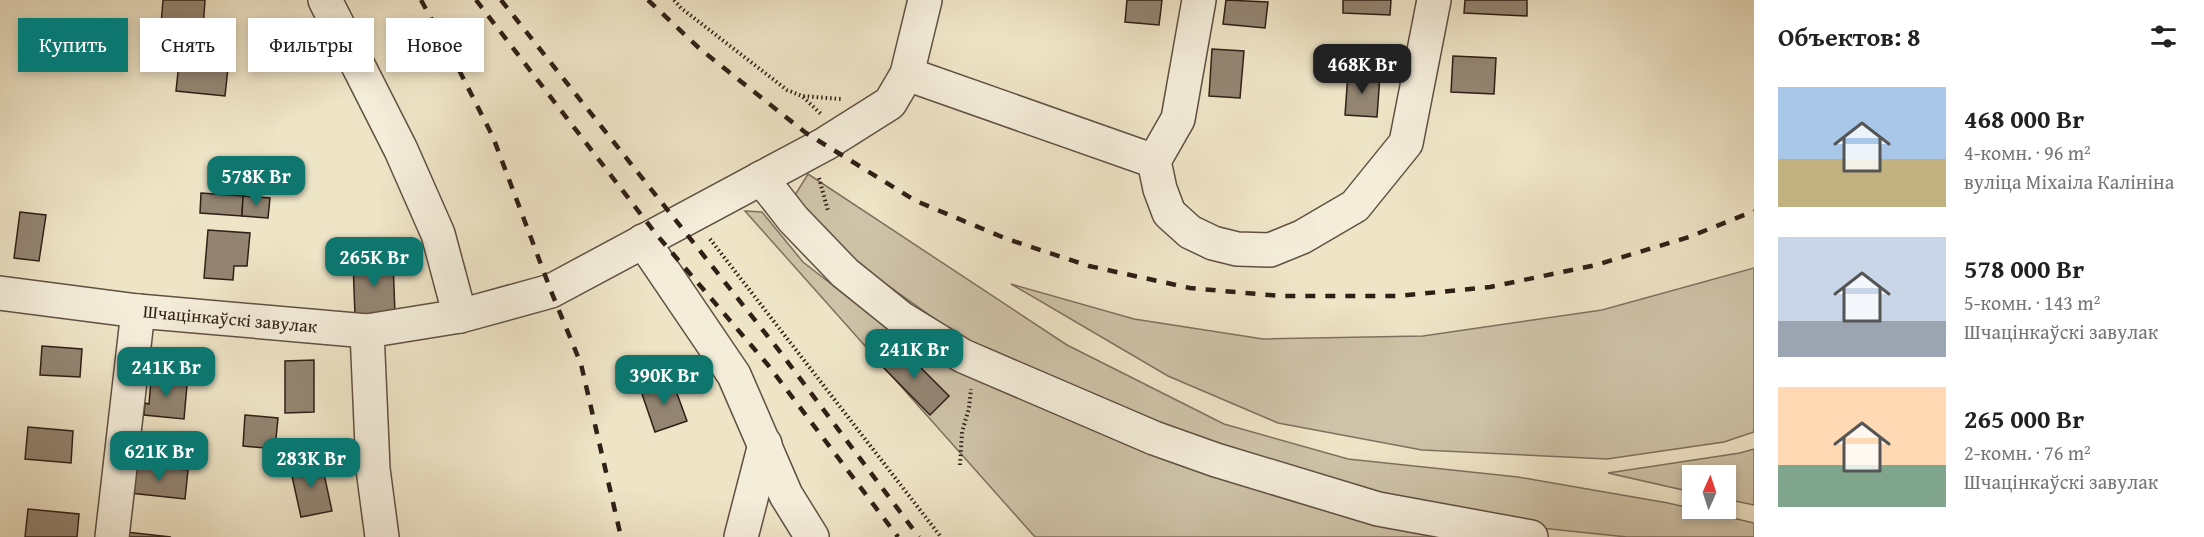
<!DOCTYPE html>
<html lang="ru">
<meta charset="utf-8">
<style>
body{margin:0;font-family:"Gentium Book Plus",serif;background:#f6f6f6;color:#222;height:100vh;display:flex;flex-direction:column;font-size:22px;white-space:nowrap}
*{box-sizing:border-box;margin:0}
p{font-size:20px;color:#767676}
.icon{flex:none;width:33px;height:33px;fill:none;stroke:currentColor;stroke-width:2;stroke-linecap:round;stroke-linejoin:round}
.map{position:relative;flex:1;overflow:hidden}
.side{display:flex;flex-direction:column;background:#fff;width:450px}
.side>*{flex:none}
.top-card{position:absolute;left:18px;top:18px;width:570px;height:54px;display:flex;gap:12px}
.needle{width:39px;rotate:3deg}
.fabs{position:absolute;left:1682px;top:465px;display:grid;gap:12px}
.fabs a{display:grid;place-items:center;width:54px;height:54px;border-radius:0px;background:#fff;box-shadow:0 3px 9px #0003;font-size:30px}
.price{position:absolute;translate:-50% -51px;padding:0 14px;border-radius:12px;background:#0f766e;color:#fff;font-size:20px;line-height:39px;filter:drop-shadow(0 2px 3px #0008)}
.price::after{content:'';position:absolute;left:50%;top:36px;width:18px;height:14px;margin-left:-9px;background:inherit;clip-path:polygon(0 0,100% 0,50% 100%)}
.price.current{background:#222;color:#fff}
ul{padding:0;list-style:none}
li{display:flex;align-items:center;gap:18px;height:150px;padding:0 24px}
li span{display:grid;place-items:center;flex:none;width:168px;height:120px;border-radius:0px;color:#555}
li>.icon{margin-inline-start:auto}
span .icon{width:72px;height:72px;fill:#fffc;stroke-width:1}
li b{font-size:26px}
h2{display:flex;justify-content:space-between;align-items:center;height:72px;padding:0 24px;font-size:26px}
.tag{padding:0 21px;border-radius:0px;background:#fff;box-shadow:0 3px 9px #0003;font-size:21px;line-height:54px}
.tag.current{background:#0f766e;color:#fff}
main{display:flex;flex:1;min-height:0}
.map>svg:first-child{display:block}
</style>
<main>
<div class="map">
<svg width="1754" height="537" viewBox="0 0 1754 537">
<rect width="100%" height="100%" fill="#eee4c6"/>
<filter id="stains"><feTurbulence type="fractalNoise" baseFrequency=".00333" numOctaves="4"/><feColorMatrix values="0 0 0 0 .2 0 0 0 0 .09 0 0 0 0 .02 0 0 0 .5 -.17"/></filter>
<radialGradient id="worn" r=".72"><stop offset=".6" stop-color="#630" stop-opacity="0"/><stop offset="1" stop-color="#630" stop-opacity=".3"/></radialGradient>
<g fill="#cec3a8" stroke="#7f715f" stroke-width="1.5">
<polygon points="808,174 1067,345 1224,424 1348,459 1518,477 1668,503 1754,523 1754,537 1627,537 1463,520 1242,458 962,338 811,231 795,195"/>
<polygon points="745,211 762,212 803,262 898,336 1009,394 1352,518 1470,537 1035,537"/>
<polygon points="1754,268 1754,432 1724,442 1607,459 1422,450 1278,423 1168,376 1011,284 1134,319 1263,339 1423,336 1602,310"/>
<polygon points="1754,449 1754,505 1725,499 1725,476 1692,476 1692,492 1608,473 1740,453"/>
</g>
<g fill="#938572" stroke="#301f16" stroke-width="1.5">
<polygon points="163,0 205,0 203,29 161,25"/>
<polygon points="1127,0 1162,0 1159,25 1125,22"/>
<polygon points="1226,0 1268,2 1265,28 1223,24"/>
<polygon points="1343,0 1391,0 1390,15 1343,13"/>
<polygon points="1465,0 1527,0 1527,16 1464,13"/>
<polygon points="1212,49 1244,51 1240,98 1209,96"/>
<polygon points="1453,56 1496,58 1494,94 1451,92"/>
<polygon points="179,63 228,68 225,96 176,91"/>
<polygon points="1348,73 1380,75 1377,117 1345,115"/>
<polygon points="201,193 243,196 242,216 200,213"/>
<polygon points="243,196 270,198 268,218 242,216"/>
<polygon points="20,212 46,215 39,261 14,258"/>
<polygon points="208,230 250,233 247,266 234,266 233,280 204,278"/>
<polygon points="393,261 395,314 355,315 353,262"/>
<polygon points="898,345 949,396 930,415 879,363"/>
<polygon points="42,346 82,349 80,377 40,375"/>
<polygon points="314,360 314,412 285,413 285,361"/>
<polygon points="159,371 173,373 172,384 187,385 184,419 144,415 145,403 149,404 151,380 158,381"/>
<polygon points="672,380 687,421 655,432 641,391"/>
<polygon points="245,415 278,418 275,449 243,446"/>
<polygon points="28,427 73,431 71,463 25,459"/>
<polygon points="321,460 332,511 301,517 290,467"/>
<polygon points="133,465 188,470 185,499 130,493"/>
<polygon points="28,509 79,514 77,537 25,537"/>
<polygon points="126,532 171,537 125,537"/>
</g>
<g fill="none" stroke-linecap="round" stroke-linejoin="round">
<defs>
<g id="minor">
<polyline points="325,0 401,150 438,234 460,316"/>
<polyline points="907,74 1154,161 1160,189 1169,213 1190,232 1213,243 1237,249 1270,250 1302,237 1355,206 1406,143 1434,0"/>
<polyline points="1154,161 1178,119 1199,0"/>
<polyline points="761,178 793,219 845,273 901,318 963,356 1154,438 1216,460 1378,509 1531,537"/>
<polyline points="643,241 734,375 786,495 812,537"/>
<polyline points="0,293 138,311 367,331 460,316 551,291 825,144 890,103 907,74 925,0"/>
<polyline points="367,331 373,469 382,537"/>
<polyline points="112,537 138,311"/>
<polyline points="741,537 765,444"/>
</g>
</defs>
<use href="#minor" stroke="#605042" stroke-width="36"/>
<g stroke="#301f16" stroke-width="4" stroke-dasharray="1.5 3" stroke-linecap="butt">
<polyline points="674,0 681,8 787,90 802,96 841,99"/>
<polyline points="803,97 821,114"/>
<polyline points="819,178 828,211"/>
<polyline points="710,239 941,537"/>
<polyline points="960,465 962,432 969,408 971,389"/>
</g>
<use href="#minor" stroke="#f4edda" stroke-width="33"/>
<g stroke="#301f16" stroke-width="4.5" stroke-dasharray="10 10" stroke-linecap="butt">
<polyline points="421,0 456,64 493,137 551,291 581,364 621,537"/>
<polyline points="476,0 656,234 768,365 898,537"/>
<polyline points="501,0 781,353 919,537"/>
<polyline points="648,0 700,49 806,133 916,201 1007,239 1089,266 1190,288 1280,296 1398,296 1490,287 1596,265 1689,237 1754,211"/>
</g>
</g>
<g text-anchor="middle" stroke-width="4.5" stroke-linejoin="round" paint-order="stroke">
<g font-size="18" fill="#301f16" stroke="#f4edda">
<text transform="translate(230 319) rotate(5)" y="6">Шчацінкаўскі завулак</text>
</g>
</g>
<rect width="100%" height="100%" filter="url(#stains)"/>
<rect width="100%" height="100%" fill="url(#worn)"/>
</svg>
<div class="fabs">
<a><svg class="needle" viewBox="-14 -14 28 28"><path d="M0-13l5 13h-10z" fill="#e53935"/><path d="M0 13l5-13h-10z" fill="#767676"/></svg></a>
</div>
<b class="price current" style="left:1362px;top:95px">468K Br</b>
<b class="price" style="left:256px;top:207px">578K Br</b>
<b class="price" style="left:374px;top:288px">265K Br</b>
<b class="price" style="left:914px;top:380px">241K Br</b>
<b class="price" style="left:166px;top:398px">241K Br</b>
<b class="price" style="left:664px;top:406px">390K Br</b>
<b class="price" style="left:159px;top:482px">621K Br</b>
<b class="price" style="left:311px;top:489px">283K Br</b>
<div class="top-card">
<a class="tag current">Купить</a>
<a class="tag">Снять</a>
<a class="tag">Фильтры</a>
<a class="tag">Новое</a>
</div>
</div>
<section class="side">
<h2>Объектов: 8<svg class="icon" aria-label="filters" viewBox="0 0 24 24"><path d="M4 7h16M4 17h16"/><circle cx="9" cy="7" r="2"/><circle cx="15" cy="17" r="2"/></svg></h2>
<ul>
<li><span style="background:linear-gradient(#a9c7e8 60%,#c2b280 0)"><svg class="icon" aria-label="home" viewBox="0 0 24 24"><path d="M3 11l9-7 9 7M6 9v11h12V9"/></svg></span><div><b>468 000 Br</b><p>4-комн. · 96 m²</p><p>вуліца Міхаіла Калініна</p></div></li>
<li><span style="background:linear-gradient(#c9d6e8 70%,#9aa5b1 0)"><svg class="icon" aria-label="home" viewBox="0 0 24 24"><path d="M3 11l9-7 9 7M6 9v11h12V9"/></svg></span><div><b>578 000 Br</b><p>5-комн. · 143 m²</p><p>Шчацінкаўскі завулак</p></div></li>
<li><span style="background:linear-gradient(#ffd9b3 65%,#7fa58c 0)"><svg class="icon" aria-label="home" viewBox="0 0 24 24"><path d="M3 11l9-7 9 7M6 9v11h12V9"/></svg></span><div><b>265 000 Br</b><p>2-комн. · 76 m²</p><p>Шчацінкаўскі завулак</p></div></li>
</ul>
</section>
</main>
